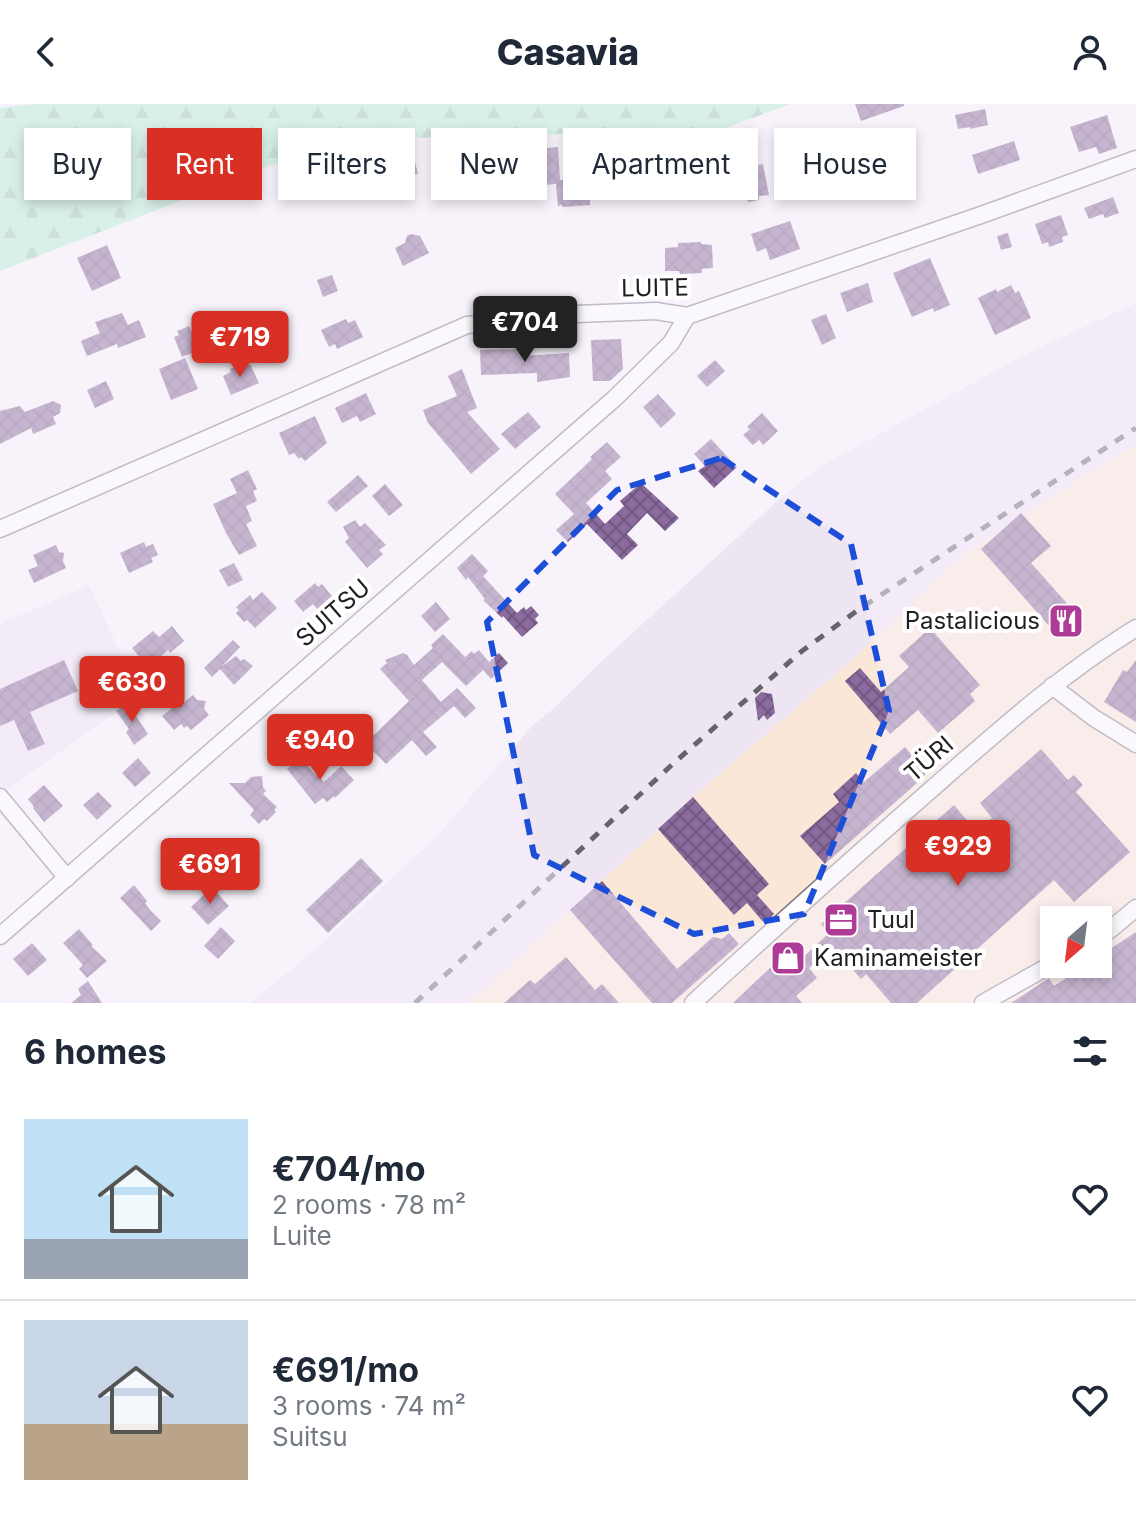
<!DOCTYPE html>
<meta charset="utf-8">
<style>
body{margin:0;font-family:Inter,sans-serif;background:#f2f2f3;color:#1f2937;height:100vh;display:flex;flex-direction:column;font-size:30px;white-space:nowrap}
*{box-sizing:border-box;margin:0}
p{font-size:26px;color:#747a83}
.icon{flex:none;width:44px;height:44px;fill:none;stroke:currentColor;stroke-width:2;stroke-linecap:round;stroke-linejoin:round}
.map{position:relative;height:899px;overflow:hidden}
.sheet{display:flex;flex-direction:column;background:#fff;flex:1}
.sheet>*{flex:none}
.banner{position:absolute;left:24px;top:24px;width:1088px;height:72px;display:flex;gap:16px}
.needle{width:52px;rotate:208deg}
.controls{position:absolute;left:1040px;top:802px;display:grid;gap:16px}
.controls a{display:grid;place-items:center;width:72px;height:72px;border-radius:0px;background:#fff;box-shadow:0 4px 12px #0003;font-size:40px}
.price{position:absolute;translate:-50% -68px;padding:0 18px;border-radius:8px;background:#d93025;color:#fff;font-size:26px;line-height:52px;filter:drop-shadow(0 2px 4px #0008)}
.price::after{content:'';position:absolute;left:50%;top:48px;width:24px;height:18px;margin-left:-12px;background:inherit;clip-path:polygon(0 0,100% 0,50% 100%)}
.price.current{background:#222;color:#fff}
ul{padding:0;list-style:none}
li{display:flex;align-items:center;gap:24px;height:200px;padding:0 24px}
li+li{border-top:2px solid #e0e1e3}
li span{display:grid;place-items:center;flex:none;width:224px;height:160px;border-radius:0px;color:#555}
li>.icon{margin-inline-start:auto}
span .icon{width:96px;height:96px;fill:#fffc;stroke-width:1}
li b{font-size:34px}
h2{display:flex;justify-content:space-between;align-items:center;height:96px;padding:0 24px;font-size:34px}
.chip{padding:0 28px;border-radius:0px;background:#fff;box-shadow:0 4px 12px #0003;font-size:28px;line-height:72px}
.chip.current{background:#d93025;color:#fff}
header{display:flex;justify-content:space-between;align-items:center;height:104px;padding:0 24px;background:#fff;font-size:36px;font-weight:800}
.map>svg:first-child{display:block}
</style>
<header><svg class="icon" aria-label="back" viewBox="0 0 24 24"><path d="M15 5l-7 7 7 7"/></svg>Casavia<svg class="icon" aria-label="person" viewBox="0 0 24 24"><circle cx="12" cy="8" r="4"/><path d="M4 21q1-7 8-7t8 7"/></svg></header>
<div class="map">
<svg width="1136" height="899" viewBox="0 0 1136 899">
<defs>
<pattern id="forest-firs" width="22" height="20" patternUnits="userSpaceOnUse" patternTransform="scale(2)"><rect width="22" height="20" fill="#b3edd0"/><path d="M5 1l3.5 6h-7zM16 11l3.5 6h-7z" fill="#9acbb2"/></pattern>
<pattern id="building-cross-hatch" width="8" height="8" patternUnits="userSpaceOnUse" patternTransform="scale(2)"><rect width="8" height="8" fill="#8b6a9d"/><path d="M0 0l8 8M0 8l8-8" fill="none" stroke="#715780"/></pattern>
</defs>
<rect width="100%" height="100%" fill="#f8f3fb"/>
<path fill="#fae7d7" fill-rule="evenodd" d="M1136,340v559h-667l224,-206 161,-139 107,-102 149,-97zM1054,816h44v44h-44z"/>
<g fill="#eee5f3">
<polygon points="1136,199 1136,340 1110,355 961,452 854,554 693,693 469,899 250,899 318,843 436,733 532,622 553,605 605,554 784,391 819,363 1028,249"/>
<polygon points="89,481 140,591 0,691 0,520"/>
</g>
<polygon fill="url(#forest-firs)" points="32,0 790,0 720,26 336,36 0,167 0,4"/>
<g fill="url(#building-cross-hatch)">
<polygon points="855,0 904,0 904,2 861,17"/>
<polygon points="985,5 988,21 970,25 970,23 958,25 955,11"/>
<polygon points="1107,11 1117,44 1099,50 1096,43 1079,48 1070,23"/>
<polygon points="1014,37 1020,56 978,70 972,51"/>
<polygon points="604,42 605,60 585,61 584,44"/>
<polygon points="740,42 744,63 763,60 769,91 759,92 759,96 748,98 747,95 740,96 735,70 716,74 692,74 692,58 721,59 719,46"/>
<polygon points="558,43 560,76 589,74 590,101 562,103 562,101 558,102 556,80 501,85 500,55 539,54 538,45"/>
<polygon points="414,54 418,70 398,75 394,58"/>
<polygon points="377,56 381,69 351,79 346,66"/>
<polygon points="1113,93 1119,109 1105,114 1103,110 1089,115 1084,104"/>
<polygon points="1061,111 1068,131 1062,133 1063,138 1049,143 1048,138 1042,140 1035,120"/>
<polygon points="790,117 800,145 770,156 766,144 757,148 751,130"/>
<polygon points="1008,129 1012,143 1001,146 997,132"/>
<polygon points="411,130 420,132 429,149 403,162 395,144 405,139 407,132"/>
<polygon points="701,138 701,140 712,141 713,164 702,165 702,169 680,170 679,167 665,167 665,144 678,143 678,139"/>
<polygon points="107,141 121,174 92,187 77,154"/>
<polygon points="930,154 950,201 934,208 933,204 912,213 893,169"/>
<polygon points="332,171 338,187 323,193 317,176"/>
<polygon points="868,179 873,198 847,208 840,189"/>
<polygon points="1011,181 1015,189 1019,187 1031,214 995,231 978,194 996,185 997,188"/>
<polygon points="122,209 128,221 139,216 146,233 118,244 117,240 87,252 81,237 100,229 95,218"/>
<polygon points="826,210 836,234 822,241 811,216"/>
<polygon points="346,215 348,219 355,216 363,233 337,245 335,240 329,243 321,226"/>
<polygon points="189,222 199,246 182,253 174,233 179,231 177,227"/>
<polygon points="621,235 623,265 610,277 593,277 591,236"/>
<polygon points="521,245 522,252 569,249 570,273 537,278 537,269 481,271 480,246"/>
<polygon points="185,254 198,285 171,296 159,265"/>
<polygon points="715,256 725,267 707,283 697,272"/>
<polygon points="242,260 243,263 250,260 259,279 231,291 223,272 231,268 230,265"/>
<polygon points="462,265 477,304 467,308 500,345 471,370 428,319 423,306 457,292 448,272"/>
<polygon points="106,277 114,295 95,304 87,286"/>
<polygon points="366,289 376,310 360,318 357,312 342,319 335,304"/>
<polygon points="658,290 676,310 661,324 643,303"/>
<polygon points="53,297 61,301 60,309 53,313 56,320 33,330 31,324 0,340 0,307 20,302 25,308"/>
<polygon points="528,308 541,323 515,345 501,330"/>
<polygon points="762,309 778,327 763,341 759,336 753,341 743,331 750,325 747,323"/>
<polygon points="315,312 327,339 305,357 301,353 299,355 294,349 289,351 279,329"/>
<polygon points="711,335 737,363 714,384 698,367 705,362 694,350"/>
<polygon points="607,338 621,353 605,367 612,375 586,399 605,420 624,402 620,397 641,379 679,414 665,427 647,409 627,430 638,441 622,456 587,420 568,438 556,426 574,410 555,390 592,355 590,353"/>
<polygon points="248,366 257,385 253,387 257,397 246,402 252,417 246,420 257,442 239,451 226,429 213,400 237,389 230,375"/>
<polygon points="358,371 368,382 336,408 327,398"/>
<polygon points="385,380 403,401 389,412 372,392"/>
<polygon points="1021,409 1051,442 1031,459 1080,514 1059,533 981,445"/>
<polygon points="355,416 360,423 365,419 386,441 379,446 383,450 367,464 345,438 349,434 343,423"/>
<polygon points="144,438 146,443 153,440 158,451 151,454 153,458 129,469 120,449"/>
<polygon points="56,441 59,448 64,449 63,457 66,464 34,479 28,466 38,462 33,451"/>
<polygon points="472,450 488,467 483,472 517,509 524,503 526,506 531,502 539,511 535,515 538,519 522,533 503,512 502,514 483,496 485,495 468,473 466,476 457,464"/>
<polygon points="234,459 243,476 228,483 219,466"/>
<polygon points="315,479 318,483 322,480 336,497 321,510 313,500 303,508 294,497"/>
<polygon points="262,488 277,504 255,524 247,516 244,518 236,509 239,506 236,503 250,491 253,496"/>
<polygon points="436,498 450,515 435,528 421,512"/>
<polygon points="172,522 184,537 170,549 168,546 148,563 132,544 153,527 159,533"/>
<polygon points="930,524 980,581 970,590 975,597 938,629 918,606 890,630 845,577 860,564 881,588 909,563 899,552"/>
<polygon points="443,530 465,553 472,547 474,550 479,546 489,558 499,549 508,559 491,575 483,566 466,582 442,558 422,576 441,598 457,584 476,604 465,614 454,602 423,628 437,643 426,652 412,636 386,660 365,639 363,641 354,632 365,622 374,631 409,597 380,565 387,559 385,556 403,549 407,551 414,561 433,544 431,541"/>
<polygon points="233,536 240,543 221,563 236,552 241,557 244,555 253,562 234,581 220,565 212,573 204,564"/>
<polygon points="64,556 78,587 30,608 45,640 28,647 14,616 0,622 0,585"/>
<polygon points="1136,556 1136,618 1104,598 1123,566 1127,568"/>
<polygon points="761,588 772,590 775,609 767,616 764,611 758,617 755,594"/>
<polygon points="193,591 197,596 206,597 204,605 209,611 191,626 187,622 184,624 181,620 174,626 162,612 175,602 177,605"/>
<polygon points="127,599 148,630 134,641 126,628 129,625 116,607"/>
<polygon points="905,643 925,667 925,672 825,760 800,732 839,698 833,690 856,669 864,678"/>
<polygon points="1041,645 1068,676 1074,671 1083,681 1076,688 1130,748 1074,798 1054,776 917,899 891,899 866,870 861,875 833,843 809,864 817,874 796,892 802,899 733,899 791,844 801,855 829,829 821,820 954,701 976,727 992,714 980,699"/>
<polygon points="300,653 316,672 317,670 324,678 341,662 354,676 335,694 334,692 327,698 323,694 315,700 287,665"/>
<polygon points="138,654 151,669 135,683 122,669"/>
<polygon points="262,672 263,683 266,687 263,690 277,703 274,706 276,708 267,717 264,715 259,720 250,711 254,706 229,679 245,679 251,673"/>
<polygon points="44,681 63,702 44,718 33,704 34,703 28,695"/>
<polygon points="98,688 112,702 97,716 83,701"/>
<polygon points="693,693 769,780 757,791 774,810 764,819 747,799 734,811 658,725"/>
<polygon points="361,754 383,777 328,829 306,806"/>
<polygon points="602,777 677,865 713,833 722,835 729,829 739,840 672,899 652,899 570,806"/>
<polygon points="134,781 147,797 145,799 150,806 161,817 151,827 120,794"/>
<polygon points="212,783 229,802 208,821 191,803"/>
<polygon points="221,823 235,837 218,855 204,842"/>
<polygon points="79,825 93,841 91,842 107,857 87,874 79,865 83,861 63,839"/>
<polygon points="1136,828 1136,899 1011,899 1049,874 1054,882 1088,860 1098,860 1098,853"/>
<polygon points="32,839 47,856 28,872 13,855"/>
<polygon points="566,853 595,886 602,880 619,899 504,899 530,876 535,880"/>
<polygon points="88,877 102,899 71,899 81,891 78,885"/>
</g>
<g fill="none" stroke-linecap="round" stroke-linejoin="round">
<defs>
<g id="minor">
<polyline points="0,425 467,221 576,210 656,207 687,212 981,111 1136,55"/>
<polyline points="1052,582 1094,614 1136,640"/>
<polyline points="0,693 67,774"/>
<polyline points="0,832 615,294 671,239 687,212"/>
<polyline points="1098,833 1111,825 1136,804"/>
<path d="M693,899c79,-73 160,-145 241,-216 65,-57 129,-114 202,-159"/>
<polyline points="983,899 1054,859"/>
</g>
</defs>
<use href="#minor" stroke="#7f7a81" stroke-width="19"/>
<use href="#minor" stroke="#fff" stroke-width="16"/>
<polyline stroke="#676469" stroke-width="5" stroke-dasharray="10 10" stroke-linecap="butt" points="415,899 676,657 802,547 858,506 1136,324"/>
</g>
<path d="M0 0H1136V899H0ZM721,354l130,86 38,167 -85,203 -110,20 -160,-79 -47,-233 130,-132z" fill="#f8f3fb" fill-opacity=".55" fill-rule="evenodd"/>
<path fill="none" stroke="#1d4ed8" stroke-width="6" stroke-dasharray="16 10" stroke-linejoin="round" d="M721,354l130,86 38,167 -85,203 -110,20 -160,-79 -47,-233 130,-132z"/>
<defs>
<symbol id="restaurant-square" viewBox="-11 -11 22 22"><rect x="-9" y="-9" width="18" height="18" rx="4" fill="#ae3b95" stroke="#fff"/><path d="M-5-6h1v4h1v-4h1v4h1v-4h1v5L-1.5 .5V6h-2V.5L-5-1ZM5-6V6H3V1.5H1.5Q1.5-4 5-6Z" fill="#fff"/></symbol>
<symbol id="office-square" viewBox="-11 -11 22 22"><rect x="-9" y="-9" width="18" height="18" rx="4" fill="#ae3b95" stroke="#fff"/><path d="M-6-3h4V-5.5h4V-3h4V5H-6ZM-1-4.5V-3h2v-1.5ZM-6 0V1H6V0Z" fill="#fff"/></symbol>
<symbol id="shop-square" viewBox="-11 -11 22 22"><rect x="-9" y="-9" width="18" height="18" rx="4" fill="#ae3b95" stroke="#fff"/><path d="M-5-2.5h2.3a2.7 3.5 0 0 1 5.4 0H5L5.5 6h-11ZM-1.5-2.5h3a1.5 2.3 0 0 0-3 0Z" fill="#fff"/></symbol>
</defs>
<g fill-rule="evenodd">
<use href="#restaurant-square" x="1046" y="497" width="40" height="40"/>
<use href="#office-square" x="821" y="796" width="40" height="40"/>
<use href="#shop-square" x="768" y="834" width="40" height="40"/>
</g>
<g text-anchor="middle" stroke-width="8" stroke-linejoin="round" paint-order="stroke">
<g font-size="24" fill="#201e21" stroke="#fff">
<text transform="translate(655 184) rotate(-1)" y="8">LUITE</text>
<text transform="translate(333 509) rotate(-41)" y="8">SUITSU</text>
<text transform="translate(929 655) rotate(-41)" y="8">TÜRI</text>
</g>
<g font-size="24" fill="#201e21" stroke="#fff" text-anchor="start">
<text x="1040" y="525" text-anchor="end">Pastalicious</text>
<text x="867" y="824">Tuul</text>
<text x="814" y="862">Kaminameister</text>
</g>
</g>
</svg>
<div class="controls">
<a><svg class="needle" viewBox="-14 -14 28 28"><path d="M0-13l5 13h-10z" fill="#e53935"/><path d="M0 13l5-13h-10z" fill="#747a83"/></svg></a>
</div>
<b class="price current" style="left:525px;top:260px">€704</b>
<b class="price" style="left:240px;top:275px">€719</b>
<b class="price" style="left:132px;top:620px">€630</b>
<b class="price" style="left:320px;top:678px">€940</b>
<b class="price" style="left:958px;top:784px">€929</b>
<b class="price" style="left:210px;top:802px">€691</b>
<div class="banner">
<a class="chip">Buy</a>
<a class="chip current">Rent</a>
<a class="chip">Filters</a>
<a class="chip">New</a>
<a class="chip">Apartment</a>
<a class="chip">House</a>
</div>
</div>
<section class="sheet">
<h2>6 homes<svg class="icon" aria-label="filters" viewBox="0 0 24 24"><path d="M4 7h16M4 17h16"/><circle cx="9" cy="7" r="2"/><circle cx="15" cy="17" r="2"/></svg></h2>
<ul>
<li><span style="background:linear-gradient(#bfe0f5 75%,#9aa5b1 0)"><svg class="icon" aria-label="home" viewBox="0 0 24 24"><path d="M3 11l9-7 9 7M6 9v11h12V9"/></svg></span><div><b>€704/mo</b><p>2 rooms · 78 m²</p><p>Luite</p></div><svg class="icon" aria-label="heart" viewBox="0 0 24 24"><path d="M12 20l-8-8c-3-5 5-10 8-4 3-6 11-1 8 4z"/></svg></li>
<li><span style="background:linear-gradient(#c9d6e8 65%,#b9a48a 0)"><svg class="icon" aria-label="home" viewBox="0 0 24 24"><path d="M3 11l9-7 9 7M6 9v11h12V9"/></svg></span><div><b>€691/mo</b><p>3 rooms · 74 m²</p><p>Suitsu</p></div><svg class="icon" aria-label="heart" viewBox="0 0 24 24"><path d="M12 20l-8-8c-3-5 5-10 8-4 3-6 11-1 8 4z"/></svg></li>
</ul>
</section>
